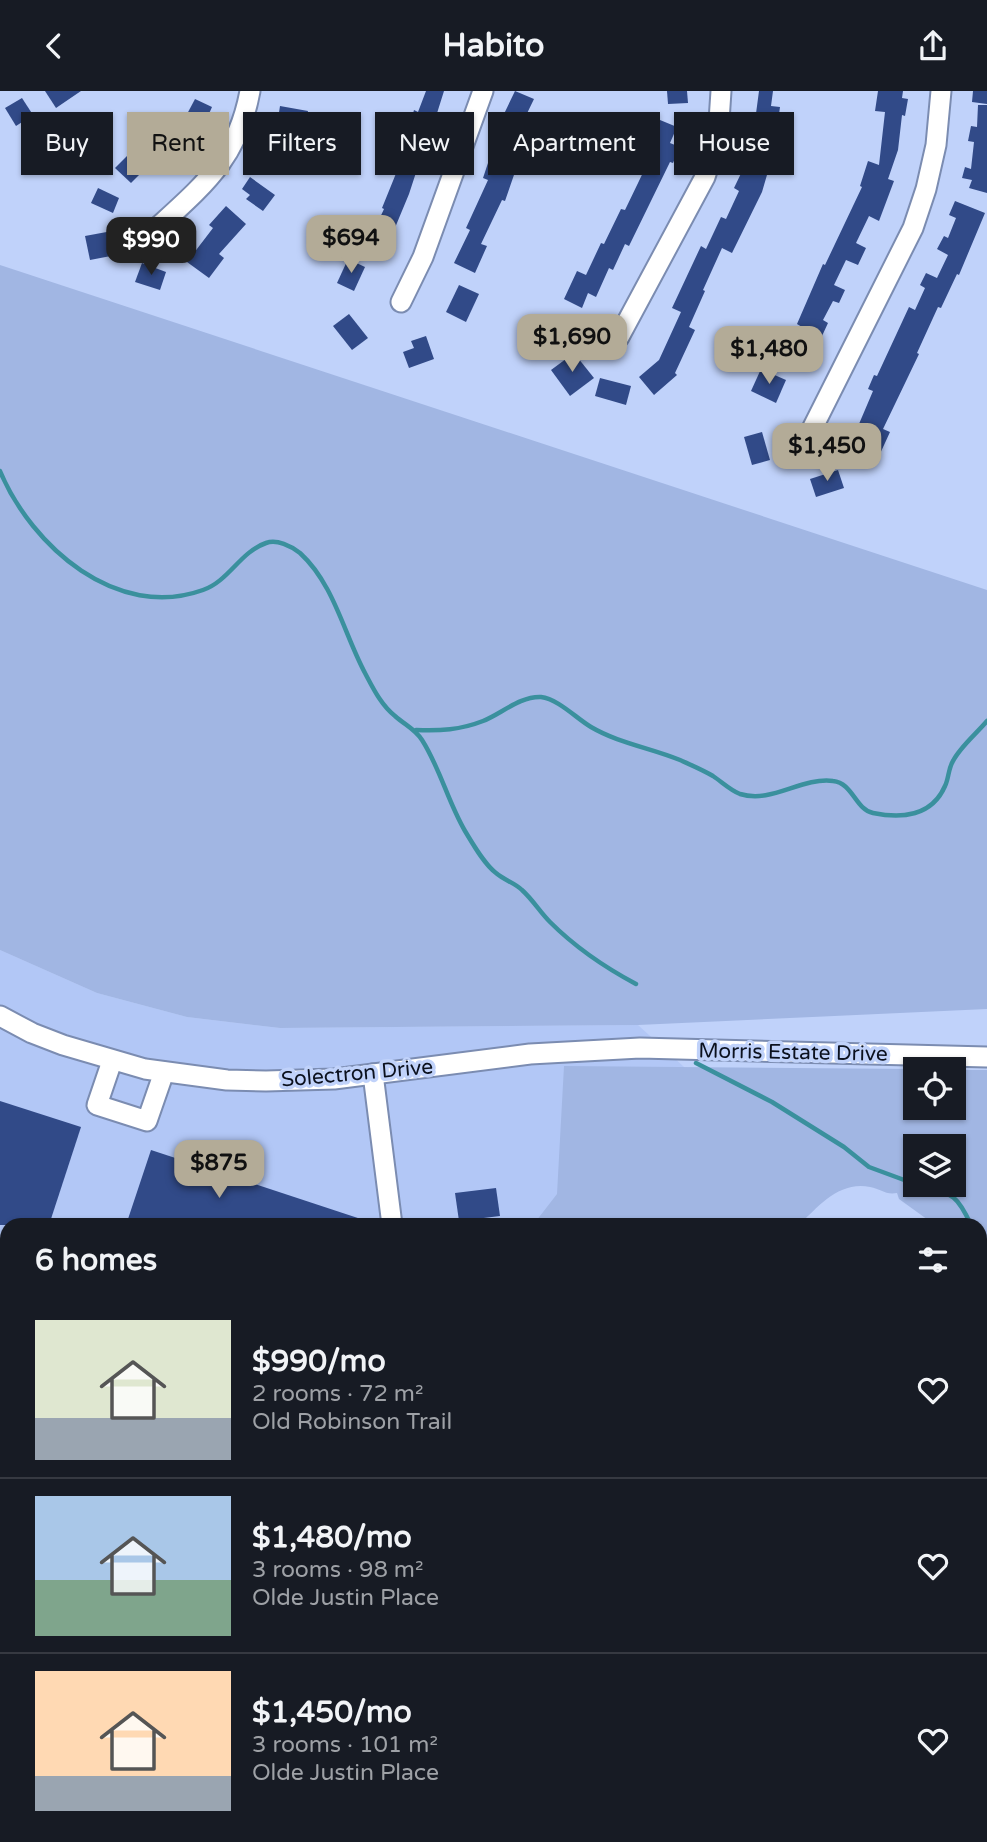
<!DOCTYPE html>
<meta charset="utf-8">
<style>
body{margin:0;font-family:"Varela Round",sans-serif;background:#20242c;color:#f1f3f6;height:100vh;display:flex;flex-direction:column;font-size:26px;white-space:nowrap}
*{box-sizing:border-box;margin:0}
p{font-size:23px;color:#9ea1a6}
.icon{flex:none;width:38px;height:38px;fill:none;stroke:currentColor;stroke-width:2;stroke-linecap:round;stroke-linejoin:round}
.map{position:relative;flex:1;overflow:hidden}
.panel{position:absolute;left:0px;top:1127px;width:987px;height:625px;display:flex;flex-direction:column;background:#171b24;border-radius:21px 21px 0 0;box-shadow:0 2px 5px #0004}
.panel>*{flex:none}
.banner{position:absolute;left:21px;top:21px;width:945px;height:63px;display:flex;gap:14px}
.fabs{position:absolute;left:903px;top:966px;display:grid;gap:14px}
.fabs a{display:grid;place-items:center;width:63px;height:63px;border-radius:0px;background:#171b24;box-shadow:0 2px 5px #0004;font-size:35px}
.price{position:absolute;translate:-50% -60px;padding:0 16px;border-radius:14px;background:#b3ab97;color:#111;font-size:23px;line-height:46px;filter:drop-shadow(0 2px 4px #0008)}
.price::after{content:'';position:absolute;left:50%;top:42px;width:21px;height:16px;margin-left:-10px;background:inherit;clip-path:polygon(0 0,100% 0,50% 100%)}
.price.active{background:#222;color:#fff}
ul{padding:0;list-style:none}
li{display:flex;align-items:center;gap:21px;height:175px;padding:0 35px}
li+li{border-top:2px solid #363941}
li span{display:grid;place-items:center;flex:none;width:196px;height:140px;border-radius:0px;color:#555}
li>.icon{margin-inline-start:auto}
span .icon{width:84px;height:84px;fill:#fffc;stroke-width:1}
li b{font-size:30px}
h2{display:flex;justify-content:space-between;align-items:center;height:84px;padding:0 35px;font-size:30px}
.pill{padding:0 24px;border-radius:0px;background:#171b24;box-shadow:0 2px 5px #0004;font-size:24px;line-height:63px}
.pill.active{background:#b3ab97;color:#111}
header{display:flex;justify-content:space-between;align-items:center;height:91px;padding:0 35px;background:#171b24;font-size:32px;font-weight:800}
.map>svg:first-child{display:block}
</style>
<header><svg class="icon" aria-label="back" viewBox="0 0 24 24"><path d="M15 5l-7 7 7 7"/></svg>Habito<svg class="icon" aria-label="share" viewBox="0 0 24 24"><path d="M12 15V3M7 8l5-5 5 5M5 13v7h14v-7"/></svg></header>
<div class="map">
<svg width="987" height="1751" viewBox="0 0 987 1751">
<rect width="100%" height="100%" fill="#c0d2fa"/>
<polygon fill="#b2c7f6" points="0,859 97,902 187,926 280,937 638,934 729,1017 680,1134 7,1134 7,1745 144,1745 145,1751 0,1751"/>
<g fill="#a1b6e3" fill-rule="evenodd">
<polygon points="0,174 987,499 987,918 638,934 280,937 187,926 97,902 0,859"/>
<path d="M564,975l351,3v39h39v-38h33v236l-7,-2v-79h-45l-36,-26 -2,-6c-12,2 -16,-4 -27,-6 -31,-6 -51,19 -71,38h-266l24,-31zM954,1055v39h-39v-39z"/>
<polygon points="144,1745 395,1745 396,1751 145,1751"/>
</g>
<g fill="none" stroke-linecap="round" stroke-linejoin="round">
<g stroke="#3a909d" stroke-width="4.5">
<path d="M0,380c32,76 117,150 203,119 26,-9 37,-38 63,-47 11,-4 25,3 34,10 34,31 44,81 65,120 8,15 16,32 30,43 10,9 20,13 27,24 18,28 26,62 43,91 8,13 19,33 31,42 8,7 19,10 26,17 11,10 18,22 28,32 24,24 56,46 86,62"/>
<path d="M416,639c24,1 44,0 67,-9 18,-7 37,-25 58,-24 17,2 35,21 50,30 27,16 60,21 89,33 11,5 23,10 33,16 9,6 17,14 27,18 32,10 61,-17 93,-13 20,2 22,28 40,32 29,6 59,3 72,-27 4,-8 3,-17 8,-25 7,-14 23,-27 34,-40"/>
<polyline points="696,972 772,1011 844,1056 869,1076 915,1093"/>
<path d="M918,1094c33,9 38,7 53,40"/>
<polyline points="980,1154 987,1164"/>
</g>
</g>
<g fill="#314a88">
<polygon points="45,0 81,0 56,17"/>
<polygon points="426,0 444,0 427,54 425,54 409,103 387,156 370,148 384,118 382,117 397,80 393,78 401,53 404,54 414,19 418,21"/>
<polygon points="515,0 534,8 518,41 525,44 512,80 515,81 505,110 502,109 481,153 487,155 475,182 454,172 470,139 466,137 488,89 483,87 488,72 491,73 508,27 503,25"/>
<polygon points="667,0 687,0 688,12 668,13"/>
<polygon points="759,0 773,0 771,15 780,16 774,60 762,101 732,162 722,157 703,199 705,200 689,236 695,239 675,282 677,284 654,304 639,286 659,269 681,221 672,217 701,155 706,158 721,126 726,128 739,100 734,97 747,70 745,69 753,45"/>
<polygon points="878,0 903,0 902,7 908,8 905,25 902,24 898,59 888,88 894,90 879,130 869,125 856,152 866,157 858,174 846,169 834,194 845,199 839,212 833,210 823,229 828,232 822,245 819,244 802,281 785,273 802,236 797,233 823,173 825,174 862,96 860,95 868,70 879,74 885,21 875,20"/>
<polygon points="973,0 987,0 987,13 972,11"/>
<polygon points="22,7 33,24 16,35 5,17"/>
<polygon points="195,8 212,16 204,34 186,25"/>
<polygon points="978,14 987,14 987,102 969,97 972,89 962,87 965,76 971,78 974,51 968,50 971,35 977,36"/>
<polygon points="280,15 308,20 304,40 282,36 285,29 278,28"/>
<polygon points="660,29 677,36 670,52 680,56 673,72 670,71 629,155 625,153 613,179 609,177 596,206 588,202 582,217 564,208 577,180 586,184 601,152 604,153 621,118 625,119 652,63 646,60"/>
<polygon points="174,45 189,60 175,76 159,60"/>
<polygon points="276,49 297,59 286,83 260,70 266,57 271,60"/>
<polygon points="132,60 148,75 131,92 115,77"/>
<polygon points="250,86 275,104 263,120 246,108 250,104 242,98"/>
<polygon points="98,97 119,107 113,122 91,112"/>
<polygon points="955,110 985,122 959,184 957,183 941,217 938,216 917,262 919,263 883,338 890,341 879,365 856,354 861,343 856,340 873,300 868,298 874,284 877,285 909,216 915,219 925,197 920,194 926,182 937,187 948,164 937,158 944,145 948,147 956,127 949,124"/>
<polygon points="226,115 246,133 219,163 224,167 209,187 187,171 213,137 209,134"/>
<polygon points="112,140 116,164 90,169 85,145"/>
<polygon points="348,168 365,176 354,200 337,192"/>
<polygon points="142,172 166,181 160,199 135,191"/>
<polygon points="459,194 479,203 466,231 446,221"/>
<polygon points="349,223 368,247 352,259 333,235"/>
<polygon points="573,226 575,250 555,252 553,228"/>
<polygon points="426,245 434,268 409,277 403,261 414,257 411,250"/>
<polygon points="574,262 594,287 570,305 551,279"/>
<polygon points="761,278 786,289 776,312 751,300"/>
<polygon points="600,287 631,295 626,314 595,305"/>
<polygon points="762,341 770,369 752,374 744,346"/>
<polygon points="838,379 844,397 816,406 810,388"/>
<polygon points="0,1010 81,1036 49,1134 0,1134"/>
<polygon points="151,1059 373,1132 373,1134 126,1134"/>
<polygon points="496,1097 500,1125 459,1130 455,1102"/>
</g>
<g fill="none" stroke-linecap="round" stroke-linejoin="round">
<defs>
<g id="minor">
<path d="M158,136c47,-43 80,-70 92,-136"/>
<polyline points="401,211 423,166 483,0"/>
<polyline points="619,246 705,86 718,45 721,0"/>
<polyline points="810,342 913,137 926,98 936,54 941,0"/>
<polyline points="0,925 32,942 63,954 145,978 227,989 266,990 334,988 530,963 640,957 987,966"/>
<polyline points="112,970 97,1014 147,1030 164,981"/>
<polyline points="373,983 392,1134"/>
<polyline points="0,1409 7,1411"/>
<polyline points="980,1555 987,1557"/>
<polyline points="0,1694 7,1697"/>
<polyline points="101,1745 102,1751"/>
<polyline points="416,1745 416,1751"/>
</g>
</defs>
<use href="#minor" stroke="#7b8cb1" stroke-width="23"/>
<use href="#minor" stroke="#fff" stroke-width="19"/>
</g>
<g text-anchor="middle" stroke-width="7" stroke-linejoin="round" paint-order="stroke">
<g font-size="21" fill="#0b111e" stroke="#c0d2fa">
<text transform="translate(793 961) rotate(1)" y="7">Morris Estate Drive</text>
<text transform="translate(357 982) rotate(-5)" y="7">Solectron Drive</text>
</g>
</g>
</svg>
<div class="fabs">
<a><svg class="icon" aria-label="locate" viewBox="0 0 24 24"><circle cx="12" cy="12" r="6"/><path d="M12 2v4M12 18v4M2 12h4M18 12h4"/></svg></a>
<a><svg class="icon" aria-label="layers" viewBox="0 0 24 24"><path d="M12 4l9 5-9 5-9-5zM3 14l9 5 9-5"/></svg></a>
</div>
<b class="price" style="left:351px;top:184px">$694</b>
<b class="price active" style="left:151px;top:186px">$990</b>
<b class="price" style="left:572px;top:283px">$1,690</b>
<b class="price" style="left:769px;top:295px">$1,480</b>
<b class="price" style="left:827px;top:392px">$1,450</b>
<b class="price" style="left:219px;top:1109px">$875</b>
<div class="banner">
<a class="pill">Buy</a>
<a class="pill active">Rent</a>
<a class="pill">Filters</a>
<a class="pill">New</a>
<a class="pill">Apartment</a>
<a class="pill">House</a>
</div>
<section class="panel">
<h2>6 homes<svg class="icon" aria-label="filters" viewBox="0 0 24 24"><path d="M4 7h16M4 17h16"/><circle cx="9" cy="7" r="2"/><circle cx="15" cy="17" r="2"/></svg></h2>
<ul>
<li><span style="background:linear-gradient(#dfe7d0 70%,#9aa5b1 0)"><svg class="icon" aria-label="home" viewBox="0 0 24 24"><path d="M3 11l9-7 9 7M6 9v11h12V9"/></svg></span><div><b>$990/mo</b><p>2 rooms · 72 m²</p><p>Old Robinson Trail</p></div><svg class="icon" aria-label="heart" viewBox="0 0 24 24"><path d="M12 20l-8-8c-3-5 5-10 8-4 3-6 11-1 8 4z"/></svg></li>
<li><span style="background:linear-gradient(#a9c7e8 60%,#7fa58c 0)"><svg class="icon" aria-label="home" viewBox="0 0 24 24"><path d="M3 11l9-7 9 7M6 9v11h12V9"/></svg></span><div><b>$1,480/mo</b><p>3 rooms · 98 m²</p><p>Olde Justin Place</p></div><svg class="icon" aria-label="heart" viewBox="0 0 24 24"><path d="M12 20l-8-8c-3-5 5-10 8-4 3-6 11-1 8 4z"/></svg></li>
<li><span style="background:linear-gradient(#ffd9b3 75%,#9aa5b1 0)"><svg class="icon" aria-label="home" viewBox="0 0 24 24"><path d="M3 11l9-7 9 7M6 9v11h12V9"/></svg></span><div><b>$1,450/mo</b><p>3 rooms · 101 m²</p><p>Olde Justin Place</p></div><svg class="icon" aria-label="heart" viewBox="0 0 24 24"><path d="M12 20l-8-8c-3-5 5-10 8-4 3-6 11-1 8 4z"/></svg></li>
</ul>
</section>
</div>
